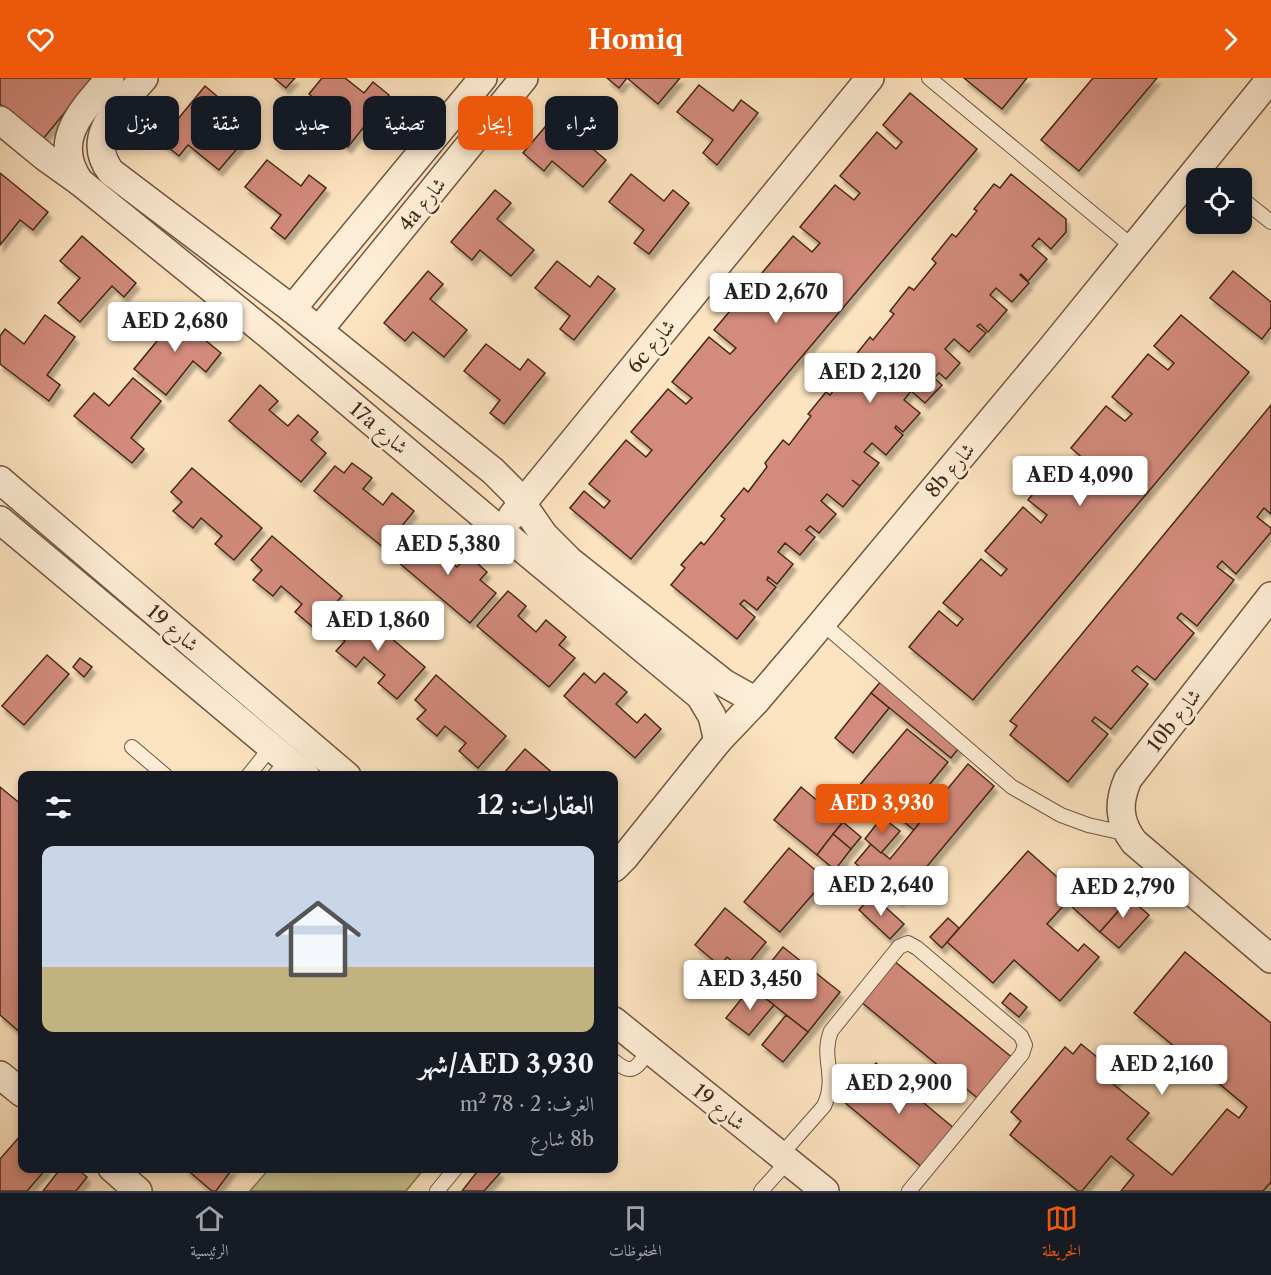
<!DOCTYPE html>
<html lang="ar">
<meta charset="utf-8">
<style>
body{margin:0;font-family:"Libre Caslon Text",Amiri,serif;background:#242831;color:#f1f3f6;direction:rtl;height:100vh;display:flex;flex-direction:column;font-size:22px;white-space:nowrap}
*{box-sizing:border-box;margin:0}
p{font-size:20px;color:#9ea1a6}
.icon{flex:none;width:33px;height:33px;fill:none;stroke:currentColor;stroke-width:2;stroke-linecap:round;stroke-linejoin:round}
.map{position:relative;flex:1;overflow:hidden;direction:ltr}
.panel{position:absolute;left:18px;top:693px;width:600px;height:402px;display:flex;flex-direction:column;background:#171b24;border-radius:12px;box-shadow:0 3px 9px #0003;direction:rtl}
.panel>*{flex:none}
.guide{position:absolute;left:18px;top:18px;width:600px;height:54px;direction:rtl;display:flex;gap:12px}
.tools{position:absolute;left:1186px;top:90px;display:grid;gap:12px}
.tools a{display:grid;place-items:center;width:66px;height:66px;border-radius:12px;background:#171b24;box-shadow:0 3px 9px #0003;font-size:30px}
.price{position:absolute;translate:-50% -51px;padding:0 14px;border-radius:6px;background:#fff;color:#222;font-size:20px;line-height:39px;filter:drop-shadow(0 2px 3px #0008)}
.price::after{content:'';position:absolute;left:50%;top:36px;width:18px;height:14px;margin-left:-9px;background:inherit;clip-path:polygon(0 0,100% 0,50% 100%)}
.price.on{background:#ea580c;color:#fff}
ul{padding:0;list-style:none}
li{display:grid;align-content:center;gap:12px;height:318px;padding:0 24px}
li span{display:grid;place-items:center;height:186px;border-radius:12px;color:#555}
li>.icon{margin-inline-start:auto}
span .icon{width:108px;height:108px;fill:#fffc;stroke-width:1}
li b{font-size:26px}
h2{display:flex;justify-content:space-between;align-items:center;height:72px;padding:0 24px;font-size:26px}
.pill{padding:0 21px;border-radius:12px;background:#171b24;box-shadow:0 3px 9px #0003;font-size:21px;line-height:54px}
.pill.on{background:#ea580c;color:#fff}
header{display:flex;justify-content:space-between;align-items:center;height:78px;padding:0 24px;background:#ea580c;color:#fff;font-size:27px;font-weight:700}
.dock{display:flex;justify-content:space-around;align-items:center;height:84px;border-top:2px solid #363941;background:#171b24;font-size:16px;color:#9ea1a6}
.dock a{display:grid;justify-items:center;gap:3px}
.dock .on{color:#ea580c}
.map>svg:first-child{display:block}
</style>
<header><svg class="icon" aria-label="forward" viewBox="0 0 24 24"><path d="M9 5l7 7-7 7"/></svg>Homiq<svg class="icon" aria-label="heart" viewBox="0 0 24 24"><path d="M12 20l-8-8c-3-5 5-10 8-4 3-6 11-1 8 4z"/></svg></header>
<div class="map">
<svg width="1271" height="1113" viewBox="0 0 1271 1113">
<defs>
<filter id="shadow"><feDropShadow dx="3.5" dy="6" stdDeviation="1.5" flood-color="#0004"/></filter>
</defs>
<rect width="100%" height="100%" fill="#fde4c0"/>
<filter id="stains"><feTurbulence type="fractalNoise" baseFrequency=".00333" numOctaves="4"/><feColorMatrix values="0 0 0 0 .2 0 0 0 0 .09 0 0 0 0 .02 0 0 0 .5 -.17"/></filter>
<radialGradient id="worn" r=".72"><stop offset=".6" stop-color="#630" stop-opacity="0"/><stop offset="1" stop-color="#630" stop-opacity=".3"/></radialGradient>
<polygon fill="#c8c28d" stroke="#867453" stroke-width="1.5" points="269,1091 269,1090 424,1091 406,1113 250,1113"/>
<g fill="#d38b7d" stroke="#452719" stroke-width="1.5" filter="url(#shadow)">
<polygon points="0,0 93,0 43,61 0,26"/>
<polygon points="274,0 295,0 286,10"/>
<polygon points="322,0 345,0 364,15 373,4 389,17 348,69 334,58 345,44 309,16"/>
<polygon points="607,0 680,0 658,26 627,0 619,10"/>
<polygon points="964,0 1027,0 1002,31"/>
<polygon points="1093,0 1157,0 1079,93 1041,62"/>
<polygon points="699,7 733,33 741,22 758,35 717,87 703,75 713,62 677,34"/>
<polygon points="205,8 224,24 217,33 247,59 219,92 188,67 179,78 160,63"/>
<polygon points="910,15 977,71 631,481 570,430 584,413 604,430 610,423 589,406 626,362 646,379 652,372 631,354 668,311 686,326 692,320 672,304 709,259 730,276 736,270 714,252 751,208 770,223 776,216 757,201 793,158 812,174 820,165 800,149 835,107 854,122 860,115 840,98 877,54 896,71 902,64 883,47"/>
<polygon points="567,23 583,36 569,51 606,82 583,109 552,83 544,93 523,75"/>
<polygon points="267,82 301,108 309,97 326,110 285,161 271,150 281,137 245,109"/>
<polygon points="0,95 48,134 33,152 20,142 0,167"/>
<polygon points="631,96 664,123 673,112 689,125 649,176 634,165 644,152 609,124"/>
<polygon points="1011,96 1066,141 1066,154 1051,171 1039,160 1032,168 1047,181 1028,203 1021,196 1020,197 1029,205 1012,224 996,210 990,217 1007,232 988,254 980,246 977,248 986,255 969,274 954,261 945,271 960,285 946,301 939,295 934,300 942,307 925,325 911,313 904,322 920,335 903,354 896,348 895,350 903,357 886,377 872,365 864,374 879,385 860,408 852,402 860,408 843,429 827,416 821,423 836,436 819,455 810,448 806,452 815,459 800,477 785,465 778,474 793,486 777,506 768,499 767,502 776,509 757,532 744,522 740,526 755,539 737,561 671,507 685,490 681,487 701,464 704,467 725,441 721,438 744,410 748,414 767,389 765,385 783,362 789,367 811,338 808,336 826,314 830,317 854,287 850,284 870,259 873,262 894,236 890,233 909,209 914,212 936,185 932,181 952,156 956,159 977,133 974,131 994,106 1000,110"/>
<polygon points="495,112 511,125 497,141 534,172 511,198 480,172 472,182 451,164"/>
<polygon points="82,158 136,205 124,219 112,208 80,244 58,225 80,200 60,183"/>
<polygon points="557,183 590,209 598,198 615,211 574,262 560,251 570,238 535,210"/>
<polygon points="428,193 443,206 430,221 467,252 444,279 413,254 405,263 384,245"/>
<polygon points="1233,193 1271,224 1271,249 1262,261 1210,220"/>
<polygon points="166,230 221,275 206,294 193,283 166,317 134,291 166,252 155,243"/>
<polygon points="45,237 75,259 47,297 60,307 49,323 0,286 0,258 5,251 24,266"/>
<polygon points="1181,237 1249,294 973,622 909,569 939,533 957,548 963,541 943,525 981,481 1001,498 1007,491 985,473 1023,429 1041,445 1047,437 1028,422 1064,379 1084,395 1091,387 1071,370 1106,328 1125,343 1132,336 1112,319 1148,276 1168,292 1174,285 1154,268"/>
<polygon points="486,266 520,292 528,281 545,295 504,346 490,335 500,322 464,293"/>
<polygon points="133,300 161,323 131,360 144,371 132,385 74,338 94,315 109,328"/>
<polygon points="260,307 278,323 269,332 288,348 298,337 318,354 311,362 326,375 301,404 229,343"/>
<polygon points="1271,327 1271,436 1264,430 1257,439 1271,450 1271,454 1236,496 1222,483 1217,489 1234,502 1197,548 1181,535 1177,540 1194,555 1155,602 1137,588 1132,593 1148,606 1111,651 1095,639 1092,643 1108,656 1068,704 1010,657 1017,648 1010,643"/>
<polygon points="352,385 372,400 363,411 383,427 392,415 414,433 384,470 314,413 335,388 344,395"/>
<polygon points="192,390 262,450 234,482 215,466 222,458 201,440 193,450 173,433 182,424 171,414"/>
<polygon points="429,448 447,463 439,473 457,489 468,477 487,494 480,502 496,515 470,545 398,484"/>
<polygon points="272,458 342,518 314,550 295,534 302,526 281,508 273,518 253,502 262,492 251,482"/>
<polygon points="508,513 526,528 518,538 536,554 546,542 566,559 559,567 575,580 549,609 477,548"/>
<polygon points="355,529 425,589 397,621 378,605 385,597 364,579 356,589 336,573 345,563 334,554"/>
<polygon points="47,577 69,596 24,647 2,628"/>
<polygon points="80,580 92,589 84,599 73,589"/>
<polygon points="584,595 595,605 604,595 627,614 616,626 637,645 645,636 661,651 635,680 564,618"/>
<polygon points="436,597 506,658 478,690 459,673 466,665 445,648 437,658 417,641 426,632 415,622"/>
<polygon points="882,602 962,666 951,680 871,615"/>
<polygon points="871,615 889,630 853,675 835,660"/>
<polygon points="907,651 948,684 925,712 938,723 914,752 859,708"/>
<polygon points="525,671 556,698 506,698 503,696"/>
<polygon points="968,686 994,708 899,822 855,785 871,766 890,781"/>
<polygon points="0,709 22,727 22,956 0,937"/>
<polygon points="801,709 843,744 817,777 774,742"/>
<polygon points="882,739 900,753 881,775 865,761"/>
<polygon points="843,744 861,759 851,771 833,756"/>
<polygon points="833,756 851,771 835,792 817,777"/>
<polygon points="789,770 826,801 780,854 744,824"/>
<polygon points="1028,773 1075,815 1047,846 1078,873 1084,866 1099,879 1060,923 1014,882 993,905 947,864"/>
<polygon points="1092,803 1122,829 1100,854 1071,828"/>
<polygon points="1115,808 1149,837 1119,870 1100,854 1122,829 1107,816"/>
<polygon points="872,817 904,846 890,861 859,832"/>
<polygon points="725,830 766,864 743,892 727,879 720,888 695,867"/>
<polygon points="948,840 959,850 942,870 930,859"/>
<polygon points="783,869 840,914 808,954 751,909"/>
<polygon points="1185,874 1271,945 1271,1104 1263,1113 1121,1113 1134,1097 1111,1078 1082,1113 1078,1113 1010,1057 1021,1043 1011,1034 1065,969 1073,976 1081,966 1120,998 1113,1006 1149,1035 1127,1061 1172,1097 1227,1031 1239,1040 1247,1029 1134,935"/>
<polygon points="894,883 1014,981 980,1022 860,923"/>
<polygon points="751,909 774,927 749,957 726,940"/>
<polygon points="1010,915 1027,929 1019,939 1002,925"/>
<polygon points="786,937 808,954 783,984 762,967"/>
<polygon points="876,985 955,1051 923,1090 843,1023"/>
<polygon points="22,1056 22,1090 47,1090 27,1113 0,1113 0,1081"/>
<polygon points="61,1090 76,1090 87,1099 76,1113 43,1113"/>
<polygon points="185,1090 233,1090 216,1113 212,1113"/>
<polygon points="480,1090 494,1090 500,1095 484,1113 462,1113"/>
</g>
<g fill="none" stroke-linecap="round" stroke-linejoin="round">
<defs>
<g id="service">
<polyline points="929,0 1133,169"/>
<polyline points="1199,87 1216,100"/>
<polyline points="1242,121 1271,144"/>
<polyline points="822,545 1012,709 1061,737 1088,747 1128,756"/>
<polyline points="132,669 166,698"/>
<polyline points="248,698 271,669"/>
<polyline points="274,698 288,682"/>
<path d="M614,983c20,16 22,6 36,-11"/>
<path d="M780,1078l44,-50c14,-30 -4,-48 7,-75l68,-84 9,-4 9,5 104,88 4,9 -3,9 -113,137"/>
<polyline points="437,1113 456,1090"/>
<polyline points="761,1113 787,1084"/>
</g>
<g id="minor">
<path d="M110,0c-27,32 -60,62 -30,104l190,154 230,194 200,166 12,20 6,25"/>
<path d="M144,0c-23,27 -61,58 -33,94l181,137 201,162 21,21 30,43 26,26 154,122 32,18"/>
<polyline points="0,42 45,79 80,104"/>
<polyline points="292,231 483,0"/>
<polyline points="319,252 524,0"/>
<polyline points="0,402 347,698"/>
<polyline points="512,438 870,0"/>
<polyline points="0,442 306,698"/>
<path d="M1271,518l-143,183c-10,23 -10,42 6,63l137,117"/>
<polyline points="614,790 624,780 718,663 756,623 802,569 1050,272 1271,0"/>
<polyline points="614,943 825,1113"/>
<polyline points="0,997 22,1015"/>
<polyline points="112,1090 138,1113"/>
</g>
</defs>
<use href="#service" stroke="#735643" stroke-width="16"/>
<use href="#minor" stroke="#735643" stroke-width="30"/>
<use href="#service" stroke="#feedd6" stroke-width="14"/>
<use href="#minor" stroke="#feedd6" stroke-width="27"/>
</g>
<g text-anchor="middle" stroke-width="5" stroke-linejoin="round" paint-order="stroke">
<g font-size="20" fill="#452719" stroke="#feedd6">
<text transform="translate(422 126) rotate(-51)" y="7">4a شارع</text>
<text transform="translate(651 268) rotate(-51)" y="7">6c شارع</text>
<text transform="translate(379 350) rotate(40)" y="7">17a شارع</text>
<text transform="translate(950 392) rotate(-50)" y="7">8b شارع</text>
<text transform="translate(173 550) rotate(40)" y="7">شارع 19</text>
<text transform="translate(1174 642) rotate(-52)" y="7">10b شارع</text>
<text transform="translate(719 1029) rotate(39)" y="7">شارع 19</text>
</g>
</g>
<rect width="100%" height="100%" filter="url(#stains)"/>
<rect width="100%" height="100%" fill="url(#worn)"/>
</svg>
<div class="tools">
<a><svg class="icon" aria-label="locate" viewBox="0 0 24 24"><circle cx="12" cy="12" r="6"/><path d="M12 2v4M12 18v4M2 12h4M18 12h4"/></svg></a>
</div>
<b class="price" style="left:776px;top:246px">AED 2,670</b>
<b class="price" style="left:175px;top:275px">AED 2,680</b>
<b class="price" style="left:870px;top:326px">AED 2,120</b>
<b class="price" style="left:1080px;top:429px">AED 4,090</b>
<b class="price" style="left:448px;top:498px">AED 5,380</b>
<b class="price" style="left:378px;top:574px">AED 1,860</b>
<b class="price on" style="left:882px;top:757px">AED 3,930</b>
<b class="price" style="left:881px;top:839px">AED 2,640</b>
<b class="price" style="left:1123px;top:841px">AED 2,790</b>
<b class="price" style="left:750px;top:933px">AED 3,450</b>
<b class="price" style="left:1162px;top:1018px">AED 2,160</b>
<b class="price" style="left:899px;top:1037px">AED 2,900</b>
<div class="guide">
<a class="pill">شراء</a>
<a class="pill on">إيجار</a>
<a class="pill">تصفية</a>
<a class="pill">جديد</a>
<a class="pill">شقة</a>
<a class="pill">منزل</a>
</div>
<section class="panel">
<h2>العقارات: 12<svg class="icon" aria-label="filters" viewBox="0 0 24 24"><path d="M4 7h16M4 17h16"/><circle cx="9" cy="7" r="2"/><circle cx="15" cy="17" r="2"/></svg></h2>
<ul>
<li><span style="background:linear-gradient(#c9d6e8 65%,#c2b280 0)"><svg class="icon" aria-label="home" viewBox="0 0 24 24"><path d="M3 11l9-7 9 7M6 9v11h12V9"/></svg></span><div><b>AED 3,930/شهر</b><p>الغرف: 2 · 78 m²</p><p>8b شارع</p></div></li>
</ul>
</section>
</div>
<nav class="dock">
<a class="on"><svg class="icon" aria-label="map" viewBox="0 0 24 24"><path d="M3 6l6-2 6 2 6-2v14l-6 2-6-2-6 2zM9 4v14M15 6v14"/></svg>الخريطة</a>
<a><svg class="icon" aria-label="saved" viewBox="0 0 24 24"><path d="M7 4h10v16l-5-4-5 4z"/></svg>المحفوظات</a>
<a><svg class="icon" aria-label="home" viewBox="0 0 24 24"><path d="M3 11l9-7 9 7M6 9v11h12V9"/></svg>الرئيسية</a>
</nav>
